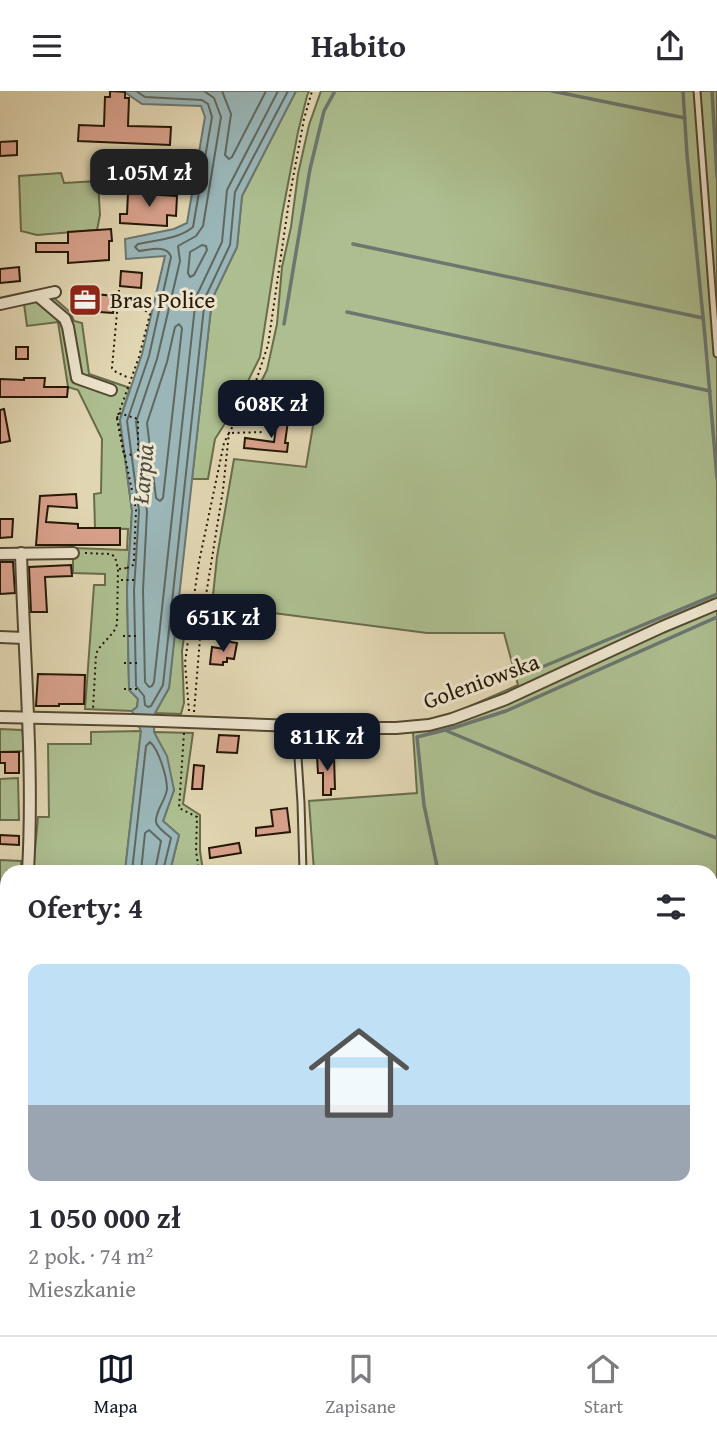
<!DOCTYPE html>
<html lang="pl">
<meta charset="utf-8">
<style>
body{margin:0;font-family:"Gentium Book Plus",serif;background:#f2f2f3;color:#2b2b33;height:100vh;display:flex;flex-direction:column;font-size:26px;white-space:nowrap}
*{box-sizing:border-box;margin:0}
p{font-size:23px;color:#7c7c81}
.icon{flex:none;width:38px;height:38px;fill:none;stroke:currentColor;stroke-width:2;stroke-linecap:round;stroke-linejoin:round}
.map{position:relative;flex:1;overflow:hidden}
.drawer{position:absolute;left:0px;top:774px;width:718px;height:471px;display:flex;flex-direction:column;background:#fff;border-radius:21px 21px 0 0;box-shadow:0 7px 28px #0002}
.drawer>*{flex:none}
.price{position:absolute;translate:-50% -60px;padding:0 16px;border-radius:14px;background:#111827;color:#fff;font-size:23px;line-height:46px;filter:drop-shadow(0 2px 4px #0008)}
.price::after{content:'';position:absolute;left:50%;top:42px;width:21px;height:16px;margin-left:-10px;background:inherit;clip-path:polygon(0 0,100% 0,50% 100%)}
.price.on{background:#222;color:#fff}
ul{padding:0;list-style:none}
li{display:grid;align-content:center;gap:14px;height:371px;padding:0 28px}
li+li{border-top:2px solid #e1e1e2}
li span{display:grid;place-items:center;height:217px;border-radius:14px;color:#555}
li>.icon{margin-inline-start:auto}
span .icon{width:126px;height:126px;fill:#fffc;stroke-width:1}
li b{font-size:30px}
h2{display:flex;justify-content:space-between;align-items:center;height:84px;padding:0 28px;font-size:30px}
header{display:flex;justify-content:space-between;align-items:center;height:91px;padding:0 28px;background:#fff;font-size:32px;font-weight:700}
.menu{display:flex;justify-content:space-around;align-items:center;height:98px;border-top:2px solid #e1e1e2;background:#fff;font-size:19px;color:#7c7c81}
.menu a{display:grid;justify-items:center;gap:4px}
.menu .on{color:#111827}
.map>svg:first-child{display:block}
</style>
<header><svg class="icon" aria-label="menu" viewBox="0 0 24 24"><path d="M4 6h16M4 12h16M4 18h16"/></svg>Habito<svg class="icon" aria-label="share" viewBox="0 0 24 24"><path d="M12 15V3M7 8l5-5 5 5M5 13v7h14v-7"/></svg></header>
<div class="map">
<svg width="717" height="1244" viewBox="0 0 717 1244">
<rect width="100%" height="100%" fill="#e1d6b2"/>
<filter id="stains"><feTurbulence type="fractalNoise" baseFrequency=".00286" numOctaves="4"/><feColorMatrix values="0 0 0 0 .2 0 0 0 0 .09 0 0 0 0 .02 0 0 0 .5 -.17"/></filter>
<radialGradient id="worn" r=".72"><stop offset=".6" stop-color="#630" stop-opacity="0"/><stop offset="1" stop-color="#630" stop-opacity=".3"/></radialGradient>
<g fill="#adbf90" stroke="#696c4a" stroke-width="2">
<polygon points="296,0 309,0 307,5 298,41 282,124 260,266 233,320 215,348 208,388 192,388 212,208 237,156 242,105"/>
<polygon points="321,0 717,0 717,1244 129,1244 130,1237 710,1237 710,780 314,780 309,710 417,702 413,641 414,630 443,627 518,594 504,542 427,542 212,514 217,466 234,368 306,376 316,317 252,309 267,279 277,233 282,176 291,136 298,83 309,34"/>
<polygon points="61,82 64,92 98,90 100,124 97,139 37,144 21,140 19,85"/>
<polygon points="54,207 70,221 74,230 82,232 89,283 130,297 120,329 132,420 127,498 129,593 130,599 138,608 137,616 132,620 85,618 94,494 105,494 105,483 73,482 73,457 127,459 128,438 95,437 94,403 101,402 102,348 78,299 68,296 58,231 27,235 24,213"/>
<polygon points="178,509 189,511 182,560 184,612 181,623 155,622 169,597"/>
<polygon points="0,638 22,639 26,660 0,661"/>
<polygon points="141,640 125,780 33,780 38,726 49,726 48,653 91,653 91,641"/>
<polygon points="154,641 193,642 183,713 200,724 200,760 203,780 170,780 179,744 163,730 174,699"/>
<polygon points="18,687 19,729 0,729 0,688"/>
<polygon points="0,769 21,770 21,780 7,780 7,1036 0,1035"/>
<rect x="41" y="1237" width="61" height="7"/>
</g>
<g fill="#9ab6b8" stroke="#6b7770" stroke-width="2">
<polygon points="123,0 296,0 242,105 237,156 212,208 169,597 155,622 154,641 167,665 174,699 163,730 179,744 170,780 125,780 141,640 132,620 137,616 138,608 129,599 127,498 132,420 120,329 142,263 165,165 126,168 125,148 174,138 187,132 205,26 201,15 142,13"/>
<polygon points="102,1237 130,1237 129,1244 102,1244"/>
</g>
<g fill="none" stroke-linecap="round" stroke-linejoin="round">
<g stroke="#60675e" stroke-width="2">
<path d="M136,0l9,6 57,3 6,4 4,13 -19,110c-14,12 -37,13 -55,17l-3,3 4,4c11,-1 28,-7 32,6l-22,99 -22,65 12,90 -5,79 2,96 8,10 1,9 3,2 3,-1 12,-21 42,-387 25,-53 5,-53 53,-101"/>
<polyline points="204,0 214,7 221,26 203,135 196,145 178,155 180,170 157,268 136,331 147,421 143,499 145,591 149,596 152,595 154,591 196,206 222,151 227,99 278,0"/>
<polyline points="222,0 231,23 225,64 229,68 232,66 266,0"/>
<polygon points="202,154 206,155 207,159 194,184 190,186 188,182 190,161"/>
<polygon points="179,233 182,237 163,407 160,410 156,407 147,332 167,271 175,236"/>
<path d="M132,780l14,-125 4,-4c9,8 17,35 17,47 -1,11 -12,22 -11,33 1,6 11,12 15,16l-8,33"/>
<polyline points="141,780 145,742 149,739 161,750 155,780"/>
</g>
<g stroke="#6b7770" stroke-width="3.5">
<polyline points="552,0 685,27"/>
<polyline points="683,0 687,64 705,246 717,387"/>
<polyline points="712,0 717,86"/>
<polyline points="353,153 703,227"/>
<polyline points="347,221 710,300"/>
<polyline points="284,233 310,78 324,20 335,0"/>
<polyline points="530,581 717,503"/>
<polyline points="447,640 593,701 717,747"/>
<polyline points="438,780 424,714 417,646 453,637 506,620 717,526"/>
<polyline points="474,1237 474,1244"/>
</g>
</g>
<g fill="#d8a18c" stroke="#251805" stroke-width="2">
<polygon points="110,0 125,1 125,7 129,7 128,35 171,36 170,54 78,50 79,34 104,35 105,6 110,6"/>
<polygon points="17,50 17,64 0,65 0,51"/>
<polygon points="98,80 114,80 115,95 111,95 111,100 98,100"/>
<polygon points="128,102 177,105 176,125 167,124 167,135 120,132 120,123 127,123"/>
<polygon points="111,138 112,150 109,150 109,169 68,172 68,161 36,161 36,152 68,152 68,141"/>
<polygon points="19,176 20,190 0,192 0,178"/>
<polygon points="121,180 142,182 141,197 120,195"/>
<polygon points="72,201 115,205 113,222 71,219"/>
<rect x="16" y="256" width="12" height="12"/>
<polygon points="24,287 45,287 44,296 68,296 67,306 0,306 0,288 24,289"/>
<polygon points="4,318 10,350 0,352 0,319"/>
<polygon points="277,329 288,330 285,352 288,352 287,361 244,357 245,347 274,351"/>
<polygon points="76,403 77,417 48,415 46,431 78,433 78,437 120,437 120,454 36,454 40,405"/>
<polygon points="0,428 13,428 12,446 0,447"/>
<polygon points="0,471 13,471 15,502 0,503"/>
<polygon points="71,474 72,485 45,486 47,521 31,521 29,476"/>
<polygon points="225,550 237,552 234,568 227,567 227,571 223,571 223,574 210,573 212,556 224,558"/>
<polygon points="38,583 85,584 84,613 59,613 59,615 36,615"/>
<polygon points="219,644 239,645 237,662 217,661"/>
<polygon points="0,661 19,661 19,682 5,682 5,672 0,672"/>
<polygon points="317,665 334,665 335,698 331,698 331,704 323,704 323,682 318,682"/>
<polygon points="194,674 204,675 202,698 192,698"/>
<polygon points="287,717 290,741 256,745 256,737 273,735 271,719"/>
<polygon points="0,744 19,745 19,754 0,753"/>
<polygon points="239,752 241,762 210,767 209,757"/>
</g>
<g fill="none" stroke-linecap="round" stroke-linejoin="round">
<defs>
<g id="lane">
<polyline points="697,0 717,263"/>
<polyline points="296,636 301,712 303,780"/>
</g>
<g id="street">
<polyline points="38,205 65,228 68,236 77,287 111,299"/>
<polyline points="0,213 55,201"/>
<path d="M21,462c3,106 13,212 7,318"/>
<polyline points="0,463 73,462"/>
<polyline points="0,546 24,547"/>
<polyline points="0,626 133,629 349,637 396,637 429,634 452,628 506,608 662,536 717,513"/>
</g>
</defs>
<use href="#lane" stroke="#544830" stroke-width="9"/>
<use href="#street" stroke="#544830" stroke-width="14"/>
<g stroke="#251805" stroke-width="2" stroke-dasharray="2 3.5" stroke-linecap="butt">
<polyline points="119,199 112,277 116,281 129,287"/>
<polyline points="117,327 119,322 138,328 138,362 124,365 117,327 139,266 150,223 139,215 118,214"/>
<path d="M85,462l26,1 4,3 3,12 -1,55c-3,12 -16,18 -21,30l-3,55"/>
<polyline points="119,478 127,477"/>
<polyline points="121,489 135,489"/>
<polyline points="123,545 136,545"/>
<polyline points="124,572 137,572"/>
<polyline points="124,598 137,598"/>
<polyline points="189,620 185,572 192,519 199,471 224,352 229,342 264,341"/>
<polyline points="194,621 201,535 223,399 229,342 254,296 268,254 290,103 304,28 312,0"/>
<polyline points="184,642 179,717 197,726 196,760 199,780"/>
<polyline points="0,820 7,821"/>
<polyline points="450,1237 451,1244"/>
<polyline points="200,1244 200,1237"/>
</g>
<use href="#lane" stroke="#ece4cd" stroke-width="5"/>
<use href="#street" stroke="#ece4cd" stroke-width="10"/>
<polyline stroke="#251805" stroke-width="2" stroke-dasharray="2 3.5" stroke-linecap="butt" points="117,327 136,419 134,469 133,474 127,477"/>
</g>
<defs>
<symbol id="office-square" viewBox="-11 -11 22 22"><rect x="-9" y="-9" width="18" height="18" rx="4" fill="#8f2418" stroke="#ece4cd"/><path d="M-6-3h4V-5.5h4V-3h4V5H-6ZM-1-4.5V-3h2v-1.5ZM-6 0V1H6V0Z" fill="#fff"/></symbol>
</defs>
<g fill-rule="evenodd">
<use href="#office-square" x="66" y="190" width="38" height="38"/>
</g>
<g text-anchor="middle" stroke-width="6" stroke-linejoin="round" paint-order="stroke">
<g font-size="23" fill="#251805" stroke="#ece4cd" text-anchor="start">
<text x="110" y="217">Bras Police</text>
</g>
<g font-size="23" fill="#251805" stroke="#ece4cd">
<text transform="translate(481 590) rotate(-20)" y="8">Goleniowska</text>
</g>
<g font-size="24" font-style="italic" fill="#4e4f44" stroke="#ece4cd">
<text transform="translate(143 383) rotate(-85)" y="8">Łarpia</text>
</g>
</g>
<rect width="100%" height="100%" filter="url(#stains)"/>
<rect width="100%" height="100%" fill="url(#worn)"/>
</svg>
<b class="price on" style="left:149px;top:118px">1.05M zł</b>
<b class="price" style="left:271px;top:349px">608K zł</b>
<b class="price" style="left:223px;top:563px">651K zł</b>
<b class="price" style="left:327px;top:682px">811K zł</b>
<section class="drawer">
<h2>Oferty: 4<svg class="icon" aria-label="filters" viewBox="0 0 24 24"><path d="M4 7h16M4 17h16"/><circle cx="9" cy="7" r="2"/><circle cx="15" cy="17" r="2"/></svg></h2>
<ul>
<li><span style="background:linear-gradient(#bfe0f5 65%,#9aa5b1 0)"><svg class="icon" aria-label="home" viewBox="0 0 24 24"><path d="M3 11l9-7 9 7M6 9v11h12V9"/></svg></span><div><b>1 050 000 zł</b><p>2 pok. · 74 m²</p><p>Mieszkanie</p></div></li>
</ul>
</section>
</div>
<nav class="menu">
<a class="on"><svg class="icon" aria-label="map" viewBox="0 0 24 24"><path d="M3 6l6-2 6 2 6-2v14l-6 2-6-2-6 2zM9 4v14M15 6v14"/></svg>Mapa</a>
<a><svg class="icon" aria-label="saved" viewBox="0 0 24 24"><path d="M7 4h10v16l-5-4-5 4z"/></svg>Zapisane</a>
<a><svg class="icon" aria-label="home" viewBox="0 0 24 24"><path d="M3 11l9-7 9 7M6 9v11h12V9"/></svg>Start</a>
</nav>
